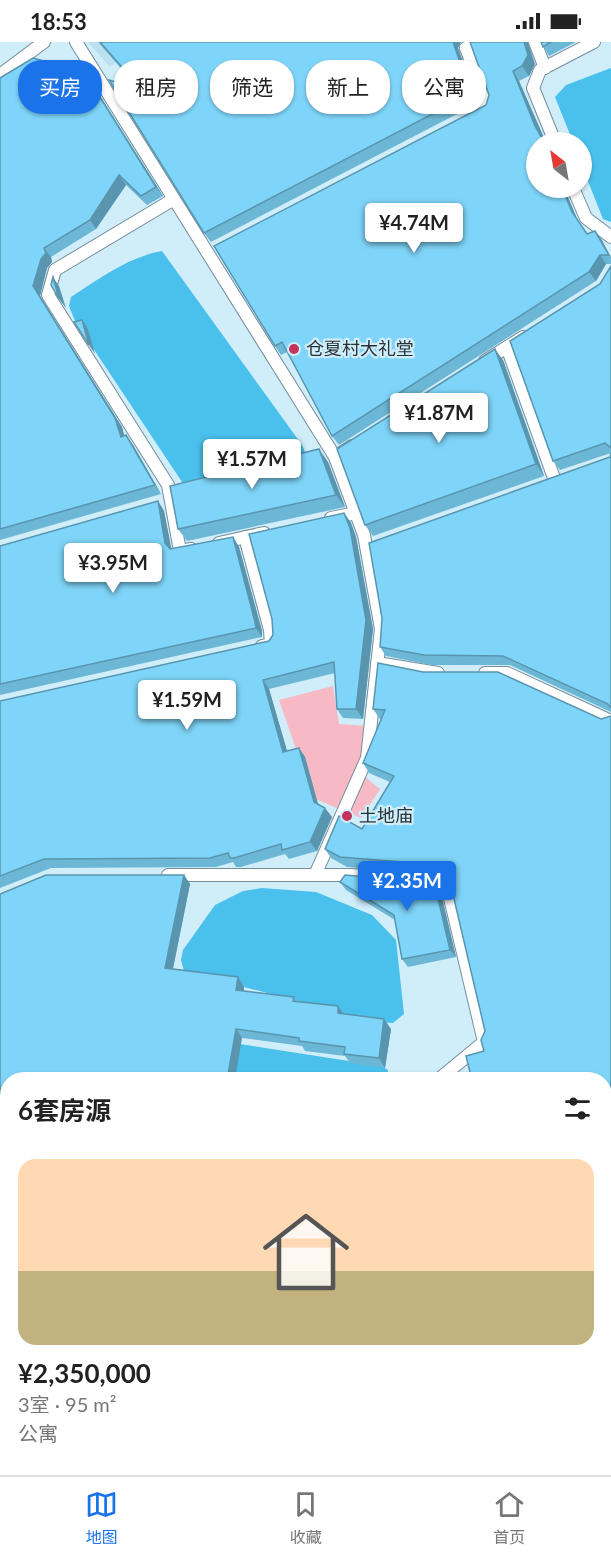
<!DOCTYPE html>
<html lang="zh">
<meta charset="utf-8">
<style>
body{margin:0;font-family:Lato,"Noto Sans SC",sans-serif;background:#f6f6f6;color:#222;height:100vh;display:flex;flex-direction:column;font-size:22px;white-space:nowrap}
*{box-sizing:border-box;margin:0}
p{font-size:20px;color:#767676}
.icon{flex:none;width:33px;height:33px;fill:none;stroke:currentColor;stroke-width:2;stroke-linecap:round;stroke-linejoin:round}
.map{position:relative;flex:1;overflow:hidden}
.panel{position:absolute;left:0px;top:1030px;width:612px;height:404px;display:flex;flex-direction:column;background:#fff;border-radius:24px 24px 0 0;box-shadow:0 2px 4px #0004}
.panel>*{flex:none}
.guide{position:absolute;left:18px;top:18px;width:576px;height:54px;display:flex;gap:12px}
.needle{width:39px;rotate:329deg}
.buttons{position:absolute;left:526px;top:90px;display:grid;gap:12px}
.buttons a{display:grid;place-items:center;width:66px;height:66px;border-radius:50%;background:#fff;box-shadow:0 2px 4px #0004;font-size:30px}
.price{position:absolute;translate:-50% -51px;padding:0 14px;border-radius:6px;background:#fff;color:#222;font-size:20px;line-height:39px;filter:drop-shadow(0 2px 3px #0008)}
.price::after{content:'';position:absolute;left:50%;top:36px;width:18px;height:14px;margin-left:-9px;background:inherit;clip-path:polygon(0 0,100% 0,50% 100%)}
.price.selected{background:#1a73e8;color:#fff}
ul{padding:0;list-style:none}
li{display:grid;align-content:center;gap:12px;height:318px;padding:0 18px}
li+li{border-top:2px solid #e0e0e0}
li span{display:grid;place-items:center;height:186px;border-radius:18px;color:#555}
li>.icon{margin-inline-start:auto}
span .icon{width:108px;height:108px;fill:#fffc;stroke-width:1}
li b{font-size:26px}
h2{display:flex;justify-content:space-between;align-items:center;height:72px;padding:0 18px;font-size:26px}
.tag{padding:0 21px;border-radius:24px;background:#fff;box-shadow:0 2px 4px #0004;font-size:21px;line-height:54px}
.tag.selected{background:#1a73e8;color:#fff}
.status{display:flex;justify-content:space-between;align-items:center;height:42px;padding:0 30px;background:#fff;direction:ltr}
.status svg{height:16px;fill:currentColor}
.tabs{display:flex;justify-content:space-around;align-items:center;height:84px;border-top:2px solid #e0e0e0;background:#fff;font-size:16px;color:#767676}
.tabs a{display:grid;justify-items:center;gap:3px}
.tabs .selected{color:#1a73e8}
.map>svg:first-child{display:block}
</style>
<div class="status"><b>18:53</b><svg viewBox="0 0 49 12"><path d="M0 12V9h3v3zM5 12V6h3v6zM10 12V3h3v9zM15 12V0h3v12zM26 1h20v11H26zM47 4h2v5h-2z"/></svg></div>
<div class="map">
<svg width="611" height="1433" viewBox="0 0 611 1433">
<rect width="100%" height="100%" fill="#d0edfa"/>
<polygon fill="#bce0f0" points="88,0 139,0 110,25"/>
<polygon fill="#f7b9c4" points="333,644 339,682 380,685 364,734 380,747 361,776 313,756 279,658"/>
<g fill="#4ac0ec">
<polygon points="611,26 611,180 603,177 582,124 582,100 573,100 555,55 566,43"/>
<path d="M162,209l140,194 4,9 -108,34 -16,-6 -107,-161 -6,-15 2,-9c28,-18 57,-40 91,-46z"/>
<polygon points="262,846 316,850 372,873 396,898 404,972 393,981 376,980 184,929 181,918 183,908 215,863 243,849"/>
<polygon points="240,1002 381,1024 388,1028 387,1038 228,1038"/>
</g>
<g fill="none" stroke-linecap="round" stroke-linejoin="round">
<defs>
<g id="service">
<polyline points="76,0 335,415 352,404"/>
<polyline points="477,0 466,6 488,65 480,69"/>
<polyline points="535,0 545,26"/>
<polyline points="0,33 44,0"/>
<polyline points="555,100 533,46 540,28 594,0"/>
<polyline points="573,146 586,176 611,195"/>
<polyline points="174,157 55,228 48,253 168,443 180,509 191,507"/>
<polyline points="507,305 555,439"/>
<polyline points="485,319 523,295"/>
<polyline points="331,476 356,471"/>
<polyline points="245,495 270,588 271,602 262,604"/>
<polyline points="219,501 264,491"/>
<polyline points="377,621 438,631"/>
<polyline points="485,631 507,631 611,679"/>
<polyline points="168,833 351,833 433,840 450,856 484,1000 438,1038"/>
<polyline points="315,833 367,716 381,587 364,493 335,415"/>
<polyline points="150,1426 170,1433"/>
<polyline points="457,1426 463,1433"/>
</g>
</defs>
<use href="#service" stroke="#748e9a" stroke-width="14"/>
<use href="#service" stroke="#fff" stroke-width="12"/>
</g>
<g fill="#6db7d6">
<polygon points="98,0 461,0 458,6 478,61 211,200 204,191 138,46"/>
<polygon points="470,0 535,22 529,34 519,39 542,93 537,146 564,146 578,179 587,192 595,189 611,215 611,222 606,222 596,239 339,403 332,394 287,310 281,313 275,304 486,63 489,53"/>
<polygon points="541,0 576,0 549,14"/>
<polygon points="0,36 91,40 163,154 147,163 126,143 96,187 51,215 52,220 47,226 40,254 122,385 124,394 126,393 133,403 161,452 0,498"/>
<polygon points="611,224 611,670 510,623 431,623 386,614 380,605 610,415 611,411 560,428 553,419 600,242"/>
<polygon points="503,318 544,434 373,494 365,483"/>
<polygon points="328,420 345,465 187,499 178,487"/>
<polygon points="158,459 164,469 171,507 233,495 239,505 262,589 262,595 0,653 0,504"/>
<polygon points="344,471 351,481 356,495 373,587 363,677 343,676 337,667 335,631 269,647 287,709 299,706 305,715 318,762 332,775 317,809 289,817 285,812 241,825 236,825 233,820 216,825 51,826 0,846 0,659 269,599"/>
<polygon points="373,667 601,677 611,674 611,1136 604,1139 604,1038 484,1009 485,989 452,848 434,832 347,825 331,816 325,807 362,787 390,740 369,731 363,721 381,677 380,677"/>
<polygon points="184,833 190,842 173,927 238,935 244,945 244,949 294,955 296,959 343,972 384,977 391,987 385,1026 350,1021 345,1014 305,1009 302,1004 242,996 8,1038 8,1343 7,1344 8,1346 8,1404 0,1406 0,852"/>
<polygon points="340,840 437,852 443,860 456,915 408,925 402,917 395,878 346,848"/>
<polygon points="611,1139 611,1319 604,1324 604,1160 608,1158"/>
<polygon points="611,1381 611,1433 249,1433 256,1426 450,1426 451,1430 459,1432"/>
<polygon points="8,1426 38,1426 42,1433 0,1433"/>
<polygon points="188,1426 240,1426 237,1433 201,1433"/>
</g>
<g fill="#5995ae">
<polygon points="453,0 461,0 458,6 478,61 471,52"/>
<polygon points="524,0 528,0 535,22 529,34 522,24"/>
<polygon points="513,29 519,39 546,100 544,100 535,84"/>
<polygon points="85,31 91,40 163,154 156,145"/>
<polygon points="119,133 126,143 96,187 90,178"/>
<polygon points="562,146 564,146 578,179 572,170"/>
<polygon points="595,189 602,198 611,216 609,213"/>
<polygon points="44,206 51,215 52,220 47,226 40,254 122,385 127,404 121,395 33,244"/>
<polygon points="600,213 606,222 596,239 589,230"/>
<polygon points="53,235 59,244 66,266 59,257"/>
<polygon points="82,278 88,287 95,312 89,303"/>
<polygon points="495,307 503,318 544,434 536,422"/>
<polygon points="126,393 133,403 161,452 155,443"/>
<polygon points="319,407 328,420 345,465 336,453"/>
<polygon points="158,459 164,469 172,510 165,501"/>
<polygon points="344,471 351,481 356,495 373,587 363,677 356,667"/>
<polygon points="233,495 239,505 262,589 262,595 256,586"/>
<polygon points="263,638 269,647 290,719 283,710"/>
<polygon points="299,706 305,715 320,769 314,760"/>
<polygon points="325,766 332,775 317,809 310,800"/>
<polygon points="184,833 190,842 171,936 165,926"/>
<polygon points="437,852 443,860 456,915 450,908"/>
<polygon points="238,935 244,945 243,957 236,948"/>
<polygon points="338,964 345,974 338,971"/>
<polygon points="384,977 391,987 385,1026 379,1016"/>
<polygon points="236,987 242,996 235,1038 227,1038"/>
<polygon points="0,1334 8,1346 8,1354"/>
<polygon points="229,1426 240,1426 237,1433 226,1433"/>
</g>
<g fill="#7fd5f9" stroke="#5995ae" stroke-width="1.5">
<polygon points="100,0 453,0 471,52 204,191 109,38 141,47"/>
<polygon points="470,0 524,0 528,13 522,24 513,29 535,84 544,100 537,100 537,146 562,146 572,170 587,192 595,189 609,213 600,213 589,230 332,394 282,300 275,304 214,204 486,63 489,53"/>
<polygon points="541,0 551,0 543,5"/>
<polygon points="33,16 85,31 156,145 141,154 119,133 90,178 44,206 46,211 41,217 33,244 115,376 121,395 126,393 155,443 0,487 0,36"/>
<polygon points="611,224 611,406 605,401 553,419 510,299 600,242"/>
<polygon points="53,235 59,257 51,243"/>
<polygon points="82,278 89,303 74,280"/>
<polygon points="495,307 536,422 365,483 337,407"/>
<polygon points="319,407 336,453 178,487 170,444"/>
<polygon points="611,411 611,666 608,662 503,614 424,613 380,605 382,576 369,501 610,415"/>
<polygon points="158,459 165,501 170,507 233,495 255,580 256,586 0,642 0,504"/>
<polygon points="344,471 350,486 366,578 356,667 337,667 334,620 263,638 283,710 299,706 314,760 325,766 310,800 282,808 281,802 234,816 230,816 228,811 210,816 44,817 0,834 0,659 269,599 273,593 272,577 249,492"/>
<polygon points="378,621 423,630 498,630 601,677 611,674 611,1132 604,1126 604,1038 472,1038 466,1014 484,1009 481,998 485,989 451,844 428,822 340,815 325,807 339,774 362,787 394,734 363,721 385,668 373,667"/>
<polygon points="46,833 184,833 165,926 238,935 236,948 294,955 293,959 338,964 338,971 384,977 379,1016 344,1012 345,1005 299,999 299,996 236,987 227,1038 8,1038 8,1332 0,1334 8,1354 8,1397 3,1394 0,1395 0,852"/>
<polygon points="345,833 424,840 437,852 450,908 402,917 394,873 340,840"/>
<polygon points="611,1139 611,1305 604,1309 604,1160 608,1158 604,1153 604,1143"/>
<polygon points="604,1373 611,1381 611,1433 609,1433 605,1429 600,1433 539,1433 534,1428 528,1433 249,1433 256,1426 448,1426 451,1430 459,1432 464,1426 604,1426"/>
<polygon points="8,1406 8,1426 33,1426 23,1433 0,1433 0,1411 4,1409"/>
<polygon points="201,1426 229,1426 226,1433 214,1433"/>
</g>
<g fill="#c2345e" stroke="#d0edfa" stroke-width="2">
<circle cx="294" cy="307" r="6"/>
<circle cx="347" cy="774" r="6"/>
</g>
<g text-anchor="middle" stroke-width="4.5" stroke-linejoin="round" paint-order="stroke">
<g font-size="18" fill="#273237" stroke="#d0edfa" text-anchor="start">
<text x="306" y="313">仓夏村大礼堂</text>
<text x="359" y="780">土地庙</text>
</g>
</g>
</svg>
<div class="buttons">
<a><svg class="needle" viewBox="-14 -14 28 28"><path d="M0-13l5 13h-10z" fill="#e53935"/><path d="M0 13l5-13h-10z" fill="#767676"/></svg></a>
</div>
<b class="price" style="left:414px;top:212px">¥4.74M</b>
<b class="price" style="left:439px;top:402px">¥1.87M</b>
<b class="price" style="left:252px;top:448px">¥1.57M</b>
<b class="price" style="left:113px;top:552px">¥3.95M</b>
<b class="price" style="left:187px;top:689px">¥1.59M</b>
<b class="price selected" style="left:407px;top:870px">¥2.35M</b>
<div class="guide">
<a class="tag selected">买房</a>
<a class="tag">租房</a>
<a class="tag">筛选</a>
<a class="tag">新上</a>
<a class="tag">公寓</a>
</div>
<section class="panel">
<h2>6套房源<svg class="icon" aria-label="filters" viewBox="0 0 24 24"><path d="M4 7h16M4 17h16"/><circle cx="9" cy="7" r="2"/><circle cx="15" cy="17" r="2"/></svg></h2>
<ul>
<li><span style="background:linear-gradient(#ffd9b3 60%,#c2b280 0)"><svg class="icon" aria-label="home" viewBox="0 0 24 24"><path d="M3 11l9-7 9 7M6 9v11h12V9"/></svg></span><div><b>¥2,350,000</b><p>3室 · 95 m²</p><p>公寓</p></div></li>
</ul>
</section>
</div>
<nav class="tabs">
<a class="selected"><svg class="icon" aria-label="map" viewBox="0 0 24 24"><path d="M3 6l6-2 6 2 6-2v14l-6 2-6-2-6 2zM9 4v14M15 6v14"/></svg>地图</a>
<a><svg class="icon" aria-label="saved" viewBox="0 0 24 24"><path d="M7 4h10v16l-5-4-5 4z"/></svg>收藏</a>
<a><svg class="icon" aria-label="home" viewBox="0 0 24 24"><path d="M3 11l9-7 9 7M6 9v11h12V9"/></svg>首页</a>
</nav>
